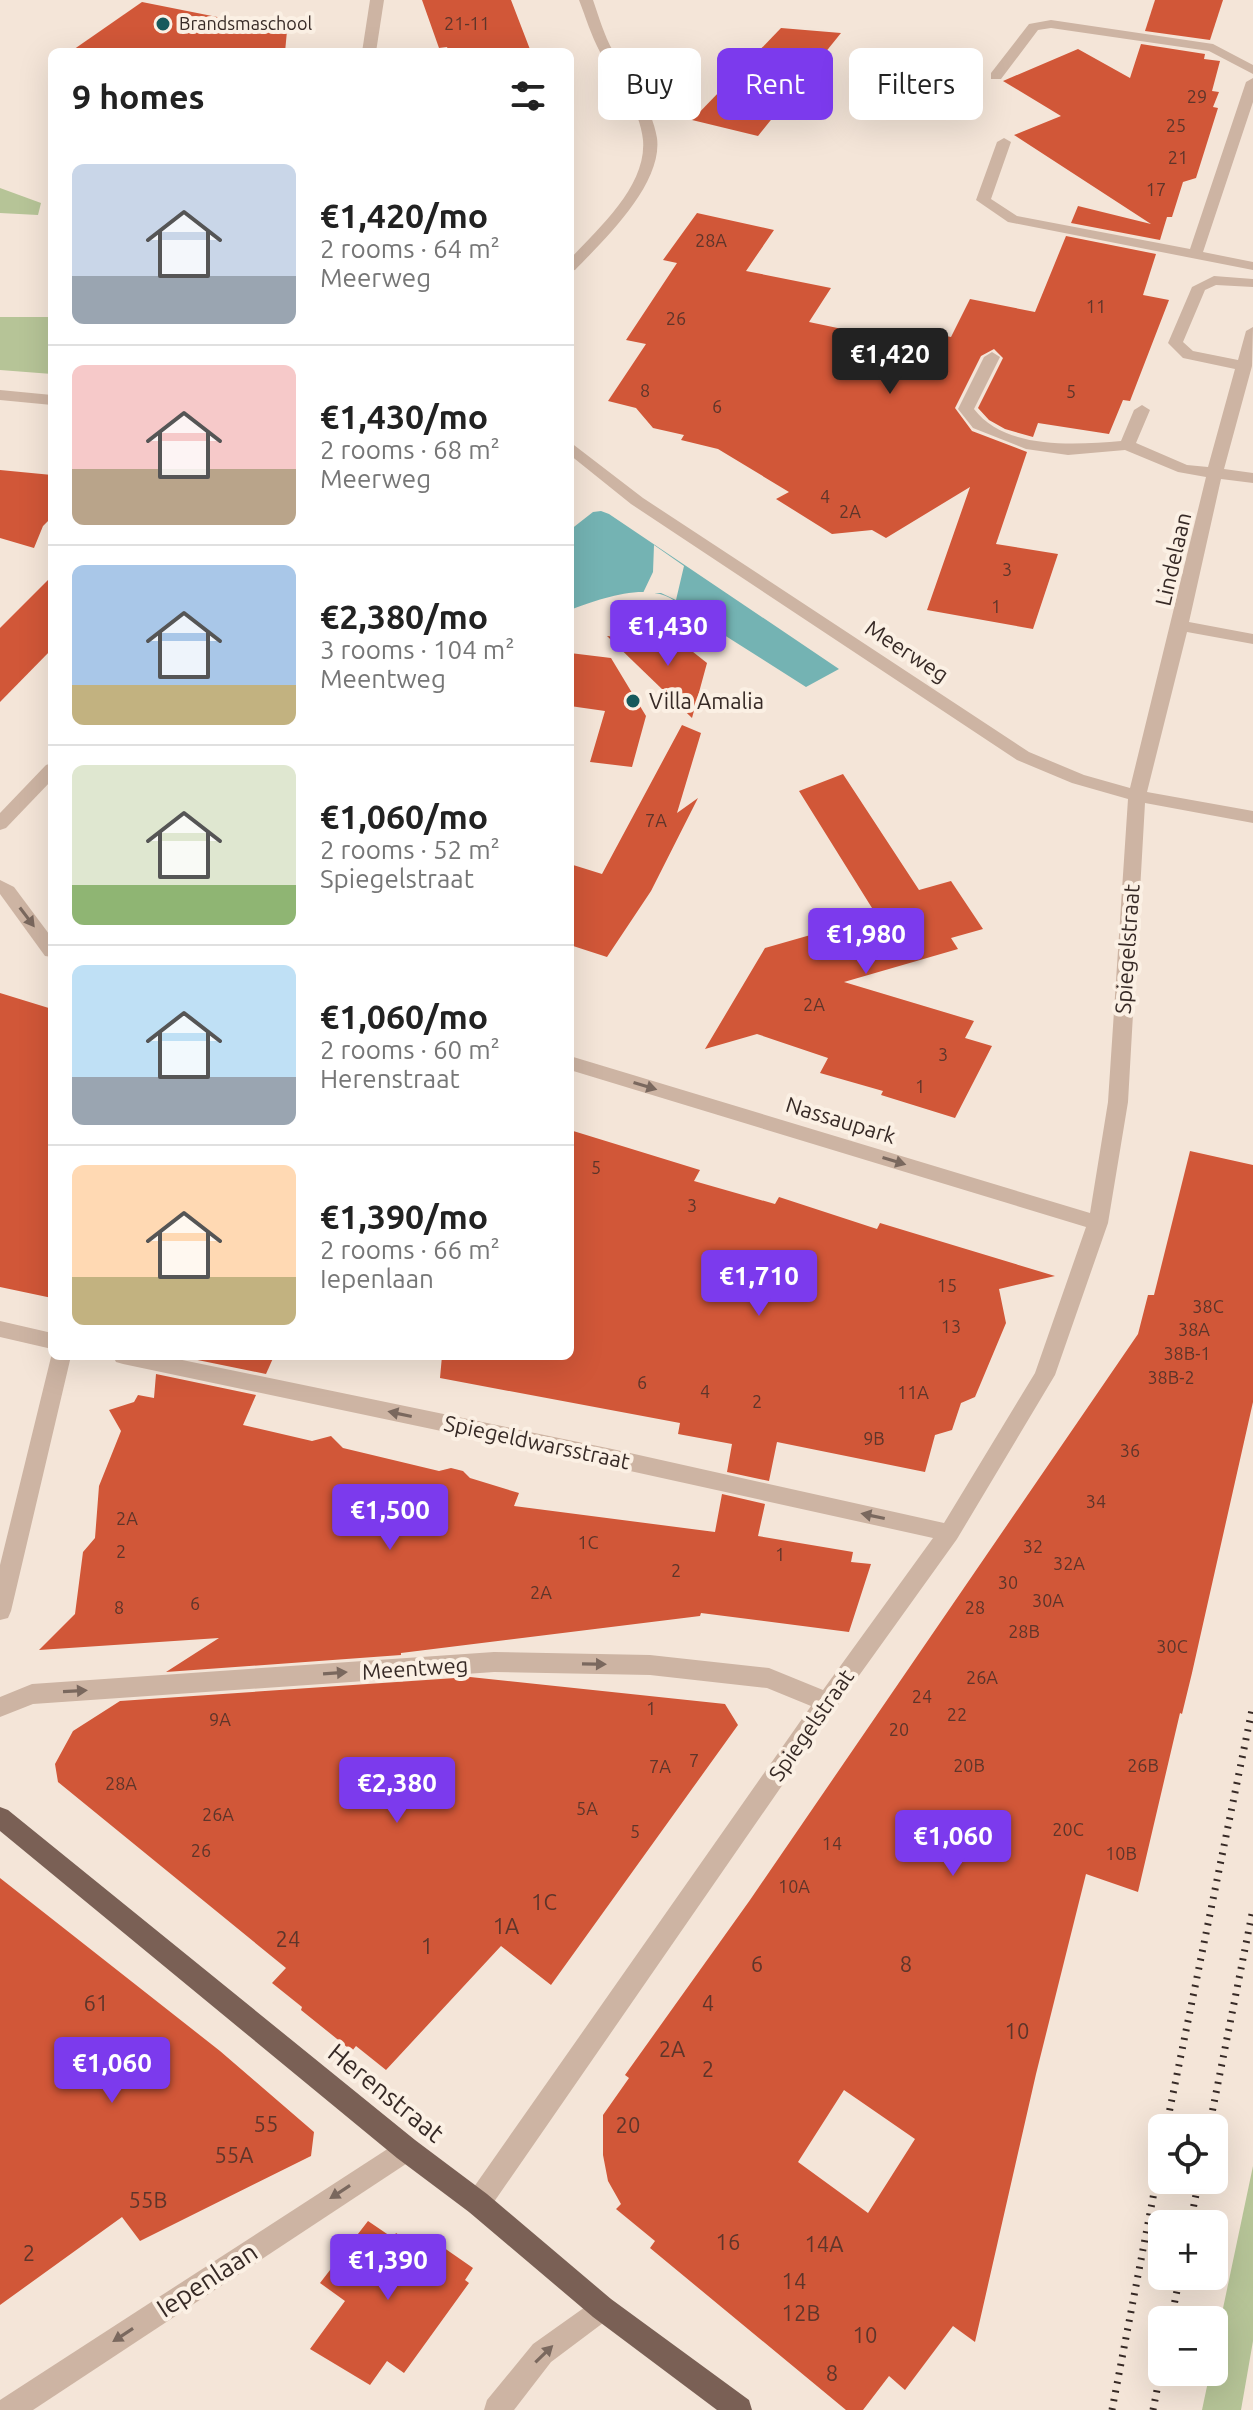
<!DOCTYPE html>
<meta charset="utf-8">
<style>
body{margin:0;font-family:Ubuntu,sans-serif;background:#f2f2f2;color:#222;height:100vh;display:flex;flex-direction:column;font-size:30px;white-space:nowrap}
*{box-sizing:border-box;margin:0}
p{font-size:26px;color:#767676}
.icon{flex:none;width:44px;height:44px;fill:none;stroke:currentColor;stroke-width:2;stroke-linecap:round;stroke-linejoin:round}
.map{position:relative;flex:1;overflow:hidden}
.drawer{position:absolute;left:48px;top:48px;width:526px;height:1312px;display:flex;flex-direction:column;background:#fff;border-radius:12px;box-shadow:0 8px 32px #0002}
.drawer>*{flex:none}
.guide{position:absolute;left:598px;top:48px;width:534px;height:72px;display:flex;gap:16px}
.controls{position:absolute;left:1148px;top:2114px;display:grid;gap:16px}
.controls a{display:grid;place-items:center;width:80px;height:80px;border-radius:12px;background:#fff;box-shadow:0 8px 32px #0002;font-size:40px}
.price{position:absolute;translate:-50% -68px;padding:0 18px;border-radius:8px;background:#7c3aed;color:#fff;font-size:26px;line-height:52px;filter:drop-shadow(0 2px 4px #0008)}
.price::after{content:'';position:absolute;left:50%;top:48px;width:24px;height:18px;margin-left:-12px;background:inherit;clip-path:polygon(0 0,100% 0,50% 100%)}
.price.active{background:#222;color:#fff}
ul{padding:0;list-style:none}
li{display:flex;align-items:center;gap:24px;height:200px;padding:0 24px}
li+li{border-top:2px solid #e0e0e0}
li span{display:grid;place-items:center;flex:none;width:224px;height:160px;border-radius:12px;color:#555}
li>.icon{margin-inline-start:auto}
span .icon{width:96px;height:96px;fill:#fffc;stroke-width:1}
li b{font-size:34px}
h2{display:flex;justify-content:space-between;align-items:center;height:96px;padding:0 24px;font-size:34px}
.tag{padding:0 28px;border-radius:12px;background:#fff;box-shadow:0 8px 32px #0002;font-size:28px;line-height:72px}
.tag.active{background:#7c3aed;color:#fff}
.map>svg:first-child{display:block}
</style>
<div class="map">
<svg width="1253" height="2410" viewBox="0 0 1253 2410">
<rect width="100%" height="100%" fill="#f4e5d8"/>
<g fill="#b6c497">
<polygon points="0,188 41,203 38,215 0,213"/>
<polygon points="0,317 52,317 52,374 0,370"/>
<polygon points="1253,2166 1253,2341 1241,2410 1202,2410 1210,2372 1214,2372 1214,2351"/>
</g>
<path fill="#74b3b3" d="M601,511l8,3 230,155 -33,18 -123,-78c-25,-32 -80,-11 -113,1v-80l23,-18z"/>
<polygon fill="#f4e5d8" points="654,545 684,566 676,600 661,593 643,593 653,572"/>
<g fill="#d15738" fill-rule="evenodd">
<polygon points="422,0 511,0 531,52 449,52 447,47 439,48"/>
<polygon points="1155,0 1223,0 1210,40 1145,31"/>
<polygon points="142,2 287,31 285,52 70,52"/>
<polygon points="781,28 841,33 758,136 692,120"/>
<polygon points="1141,44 1205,54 1204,59 1220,61 1212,91 1219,92 1213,107 1218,108 1196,178 1183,182 1172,217 1167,217 1160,240 1071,223 1078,206 1151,224 1014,135 1061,116 1003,81 1078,49 1130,78"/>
<polygon points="697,213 774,230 746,271 831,288 809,322 909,343 915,330 951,337 970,299 1035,312 1066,236 1156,254 1143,295 1169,300 1130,401 1123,400 1109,434 1038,423 1033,437 1005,429 989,420 978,408 1003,358 994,349 981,356 955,408 972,431 1027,452 996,544 1058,554 1033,629 927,610 970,487 886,538 872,530 832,534 776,499 789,492 718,449 681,440 684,435 653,428 636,408 608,401 646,344 626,340 677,263 663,260"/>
<polygon points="0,470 52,475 52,517 43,526 34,548 0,538"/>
<polygon points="52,576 52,649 0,702 0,628"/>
<polygon points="607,636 683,644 707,663 692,718"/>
<polygon points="570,653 611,658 646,716 632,767 590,762 605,711 570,706"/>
<polygon points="682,725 701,733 677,813 698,798 651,891 607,957 570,945 570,864 602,874"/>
<polygon points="843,774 919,890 951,881 983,929 951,938 958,949 844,982 974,1021 965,1038 992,1046 955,1118 881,1095 883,1091 820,1073 828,1058 757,1034 705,1049 765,948 877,916 799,791"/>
<polygon points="0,993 52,1009 52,1298 0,1287"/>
<polygon points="570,1130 700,1170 694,1181 775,1204 779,1197 877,1229 880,1223 1055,1276 999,1289 1006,1323 975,1397 961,1403 952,1430 935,1435 925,1472 777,1442 769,1481 727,1472 732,1444 678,1434 680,1423 440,1378 442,1356 570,1356"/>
<path d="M1190,1151l63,14v237l-61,271 -10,41 -2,-1 -42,179 -52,-18 -50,200 -61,268 -22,-16 -48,64 -16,-14 -26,34h-17l-196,-162 5,-7 -39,-32 5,-5 -13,-23 -5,-26v-40l26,-37 -4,-3 125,-175 388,-566 10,-39h6zM844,2090l71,49 -47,74 -70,-51z"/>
<polygon points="178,1356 274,1356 266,1374"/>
<polygon points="156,1374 256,1395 243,1425 312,1441 331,1436 343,1448 439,1471 451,1468 463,1471 470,1478 519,1493 514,1506 715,1532 722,1494 765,1504 758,1536 853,1552 851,1562 871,1564 849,1632 701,1613 700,1616 401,1653 401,1655 166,1672 219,1638 39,1650 75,1614 83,1552 95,1538 99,1486 121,1431 109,1410 134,1402 138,1395 154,1398"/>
<polygon points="470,1677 725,1704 738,1725 551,1985 501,1946 386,2070 356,2046 352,2051 301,2010 302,2007 272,1983 286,1968 58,1782 55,1764 73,1731 120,1701"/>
<polygon points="0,1878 220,2051 314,2132 311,2156 140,2241 122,2217 0,2305"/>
<polygon points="368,2221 393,2238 396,2233 428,2255 437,2243 473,2268 465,2280 469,2283 404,2373 387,2361 370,2385 310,2349 345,2301 320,2283"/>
</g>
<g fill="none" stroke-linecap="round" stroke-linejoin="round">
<g fill="#cdb4a3" fill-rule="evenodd">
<polygon points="370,0 384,0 376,52 362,52"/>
<path d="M579,0h14c6,17 11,35 20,51 16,28 39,55 44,87 6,46 -53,102 -82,132l-5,1v-12c28,-30 77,-73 73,-119 -3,-32 -27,-61 -43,-88 -9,-17 -14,-34 -21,-52z"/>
<polygon points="1051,20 1213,44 1253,65 1253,74 1209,51 1051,28 1038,30 1001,79 991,79 991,73 1029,24"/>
<polygon points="1253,78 1253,102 1203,252 1253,262 1253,270 1008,222 976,200 997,142 1004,138 1011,142 991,199 1017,216 1190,249 1246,82"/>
<path d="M1214,276l39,3v8l-37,-2 -11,5 -22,52 10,9 45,9 8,-29 7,-4 -1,39 -28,103 29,4v10l-32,-4 -32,143 64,12v10l-66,-12 -40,160 106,19v12l-108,-20 -17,299 -20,121 -53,152 -98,164 -122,170 -348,503 -9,4 -9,-4 -4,-9 4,-9 342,-488 -44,-18 -117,-13 -156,-3 -461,32 -33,13v-20l32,-13 462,-32 156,3 119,13 54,22 110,-152 -321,-71 -489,-103 -7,-2 -3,-6h50l449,93 332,74 91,-150 51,-146 -516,-157v-14l520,157 18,-111 20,-303 -56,-16 -55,-23 -386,-256 -61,-49v-13l73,56 386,254 55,23 46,13 76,-311 -28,-5 -53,-22 -57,5 -42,-6 -53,-21 -15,-19 26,-52 8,-5 8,5 -26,52c31,41 101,36 147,32l13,-31 8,-5 8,5 -14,33 51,22 21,2 27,-98 -52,-11 -15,-15 24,-56z"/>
<polygon points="0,390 52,395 52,405 0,400"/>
<polygon points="52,763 52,780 6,828 0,830 0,813 46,765"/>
<polygon points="0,880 14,887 52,938 52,957 45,956 0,894"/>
<polygon points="0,1321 52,1333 52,1349 0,1337"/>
<polygon points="52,1353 52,1356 71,1356 11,1611 8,1618 0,1620 0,1565"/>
<polygon points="406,2137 415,2140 419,2149 415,2158 33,2410 0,2410 0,2400"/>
<polygon points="602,2295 611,2299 615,2308 611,2317 551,2362 514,2410 484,2410 487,2400 533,2344"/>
</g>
<polygon fill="#7a6055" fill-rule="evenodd" points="0,1807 8,1810 415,2140 487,2194 611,2299 749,2400 752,2410 717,2410 593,2317 469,2212 397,2158 0,1831"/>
<g stroke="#372a26" stroke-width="7" stroke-dasharray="2 7" stroke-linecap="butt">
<polyline points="1166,2128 1253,1705"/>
<polyline points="1209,2128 1253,1909"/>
<polyline points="1190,2224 1199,2180"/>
<polyline points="1171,2320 1180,2276"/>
<polyline points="1112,2410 1162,2151"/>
<polyline points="1153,2410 1162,2365"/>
</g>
</g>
<defs><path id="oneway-solid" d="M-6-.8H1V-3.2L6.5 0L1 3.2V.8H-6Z" transform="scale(2)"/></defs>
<g fill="#7a685e">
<use href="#oneway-solid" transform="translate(27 917) rotate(53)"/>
<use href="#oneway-solid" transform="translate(645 1086) rotate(17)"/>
<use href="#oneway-solid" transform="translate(894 1161) rotate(17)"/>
<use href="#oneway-solid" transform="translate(400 1414) rotate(-168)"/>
<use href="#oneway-solid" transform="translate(873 1516) rotate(-168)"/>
<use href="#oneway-solid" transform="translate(594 1664) rotate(1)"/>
<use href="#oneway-solid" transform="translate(335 1673) rotate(-4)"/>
<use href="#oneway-solid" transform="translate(75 1691) rotate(-3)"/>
<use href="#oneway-solid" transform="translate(340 2192) rotate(147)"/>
<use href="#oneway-solid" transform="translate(123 2335) rotate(147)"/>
<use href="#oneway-solid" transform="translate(544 2354) rotate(-44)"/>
</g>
<g fill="#175a5c" stroke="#fbf0e4" stroke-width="3">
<circle cx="163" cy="24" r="8"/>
<circle cx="633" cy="701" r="8"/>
</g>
<g text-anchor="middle" stroke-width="8" stroke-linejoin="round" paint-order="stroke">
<g font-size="18" fill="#372a26" stroke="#fbf0e4" text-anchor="start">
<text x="179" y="30">Brandsmaschool</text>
</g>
<g font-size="18" fill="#5e352a">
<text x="467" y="30">21-11</text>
<text x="1197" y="103">29</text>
<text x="1176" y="132">25</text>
<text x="1178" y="164">21</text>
<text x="1156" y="196">17</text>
<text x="711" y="247">28A</text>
<text x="1096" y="313">11</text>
<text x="676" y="325">26</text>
<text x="645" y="397">8</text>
<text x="1071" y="398">5</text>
<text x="717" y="413">6</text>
<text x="825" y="503">4</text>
<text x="850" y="518">2A</text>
<text x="1007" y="576">3</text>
<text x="996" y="613">1</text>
<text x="656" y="827">7A</text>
<text x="814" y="1011">2A</text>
<text x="943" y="1061">3</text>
<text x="920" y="1093">1</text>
<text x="596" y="1174">5</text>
<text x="692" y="1212">3</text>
<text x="947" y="1292">15</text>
<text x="1208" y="1313">38C</text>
<text x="951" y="1333">13</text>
<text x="1194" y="1336">38A</text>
<text x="1187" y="1360">38B-1</text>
<text x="1171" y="1384">38B-2</text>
<text x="642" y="1389">6</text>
<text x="705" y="1398">4</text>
<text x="913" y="1399">11A</text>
<text x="757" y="1408">2</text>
<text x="874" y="1445">9B</text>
<text x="1130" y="1457">36</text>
<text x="1096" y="1508">34</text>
<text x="127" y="1525">2A</text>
<text x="588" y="1549">1C</text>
<text x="1033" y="1553">32</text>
<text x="121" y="1558">2</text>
<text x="780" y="1561">1</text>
<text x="1069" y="1570">32A</text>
<text x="676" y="1577">2</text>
<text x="1008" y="1589">30</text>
<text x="541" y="1599">2A</text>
<text x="1048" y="1607">30A</text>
<text x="195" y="1610">6</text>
<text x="119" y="1614">8</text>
<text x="975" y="1614">28</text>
<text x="1024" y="1638">28B</text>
<text x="1172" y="1653">30C</text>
<text x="982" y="1684">26A</text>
<text x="922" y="1703">24</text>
<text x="651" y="1715">1</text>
<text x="957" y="1721">22</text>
<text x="220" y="1726">9A</text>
<text x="899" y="1736">20</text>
<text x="694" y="1767">7</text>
<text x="969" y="1772">20B</text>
<text x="1143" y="1772">26B</text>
<text x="660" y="1773">7A</text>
<text x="121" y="1790">28A</text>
<text x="587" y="1815">5A</text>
<text x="218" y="1821">26A</text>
<text x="1068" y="1836">20C</text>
<text x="635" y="1838">5</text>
<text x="832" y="1850">14</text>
<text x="201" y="1857">26</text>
<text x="1121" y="1860">10B</text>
<text x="794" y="1893">10A</text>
</g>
<g font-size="22" fill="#372a26" stroke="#fbf0e4">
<text transform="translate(1173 559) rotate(-77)" y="8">Lindelaan</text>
<text transform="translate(907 651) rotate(33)" y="8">Meerweg</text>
<text transform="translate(1127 949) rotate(-86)" y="8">Spiegelstraat</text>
<text transform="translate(841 1120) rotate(17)" y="8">Nassaupark</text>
<text transform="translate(537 1442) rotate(12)" y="8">Spiegeldwarsstraat</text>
<text transform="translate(415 1668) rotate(-4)" y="8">Meentweg</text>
<text transform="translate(811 1725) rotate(-55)" y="8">Spiegelstraat</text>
</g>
<g font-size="22" fill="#372a26" stroke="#fbf0e4" text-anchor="start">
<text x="649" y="709">Villa Amalia</text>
</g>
<g font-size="22" fill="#5e352a">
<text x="544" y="1910">1C</text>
<text x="506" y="1934">1A</text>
<text x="288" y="1947">24</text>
<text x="427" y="1954">1</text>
<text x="757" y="1972">6</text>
<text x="906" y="1972">8</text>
<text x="96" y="2011">61</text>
<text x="708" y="2011">4</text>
<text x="1017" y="2039">10</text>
<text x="672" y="2057">2A</text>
<text x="708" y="2077">2</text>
<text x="266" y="2132">55</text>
<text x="628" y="2133">20</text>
<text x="234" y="2163">55A</text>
<text x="148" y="2208">55B</text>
<text x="728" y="2250">16</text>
<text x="824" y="2252">14A</text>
<text x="29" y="2261">2</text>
<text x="794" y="2289">14</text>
<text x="801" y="2321">12B</text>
<text x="865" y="2343">10</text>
<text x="832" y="2381">8</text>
</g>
<g font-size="26" fill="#372a26" stroke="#fbf0e4">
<text transform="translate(386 2093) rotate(39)" y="9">Herenstraat</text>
<text transform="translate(207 2280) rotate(-33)" y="9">Iepenlaan</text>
</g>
</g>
</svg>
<div class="controls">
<a><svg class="icon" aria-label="locate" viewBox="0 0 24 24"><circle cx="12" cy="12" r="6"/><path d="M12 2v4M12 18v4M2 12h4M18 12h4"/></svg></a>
<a>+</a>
<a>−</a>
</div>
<b class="price active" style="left:890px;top:396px">€1,420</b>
<b class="price" style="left:668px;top:668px">€1,430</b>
<b class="price" style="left:866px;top:976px">€1,980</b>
<b class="price" style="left:759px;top:1318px">€1,710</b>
<b class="price" style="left:390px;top:1552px">€1,500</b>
<b class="price" style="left:397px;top:1825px">€2,380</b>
<b class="price" style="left:953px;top:1878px">€1,060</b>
<b class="price" style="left:112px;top:2105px">€1,060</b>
<b class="price" style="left:388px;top:2302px">€1,390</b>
<div class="guide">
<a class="tag">Buy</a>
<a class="tag active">Rent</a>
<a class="tag">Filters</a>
</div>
<section class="drawer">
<h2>9 homes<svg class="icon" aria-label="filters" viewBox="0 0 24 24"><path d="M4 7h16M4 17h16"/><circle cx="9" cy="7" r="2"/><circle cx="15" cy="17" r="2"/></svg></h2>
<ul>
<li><span style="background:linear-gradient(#c9d6e8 70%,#9aa5b1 0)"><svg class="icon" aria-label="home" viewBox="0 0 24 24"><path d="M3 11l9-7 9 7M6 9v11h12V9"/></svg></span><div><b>€1,420/mo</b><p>2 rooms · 64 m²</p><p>Meerweg</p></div></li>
<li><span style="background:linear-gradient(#f6c9c9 65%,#b9a48a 0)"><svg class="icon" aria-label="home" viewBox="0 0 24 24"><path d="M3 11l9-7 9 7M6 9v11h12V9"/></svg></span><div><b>€1,430/mo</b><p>2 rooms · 68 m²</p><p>Meerweg</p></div></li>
<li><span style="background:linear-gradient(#a9c7e8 75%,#c2b280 0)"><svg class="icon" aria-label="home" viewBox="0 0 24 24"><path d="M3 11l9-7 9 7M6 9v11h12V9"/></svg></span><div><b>€2,380/mo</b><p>3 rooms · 104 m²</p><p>Meentweg</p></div></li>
<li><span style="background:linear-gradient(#dfe7d0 75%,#8fb573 0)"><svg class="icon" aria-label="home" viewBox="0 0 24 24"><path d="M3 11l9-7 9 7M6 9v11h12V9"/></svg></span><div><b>€1,060/mo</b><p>2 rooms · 52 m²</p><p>Spiegelstraat</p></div></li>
<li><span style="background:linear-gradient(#bfe0f5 70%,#9aa5b1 0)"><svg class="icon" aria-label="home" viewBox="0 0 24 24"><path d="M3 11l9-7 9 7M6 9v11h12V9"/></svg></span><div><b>€1,060/mo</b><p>2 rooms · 60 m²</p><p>Herenstraat</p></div></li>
<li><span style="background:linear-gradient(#ffd9b3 70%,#c2b280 0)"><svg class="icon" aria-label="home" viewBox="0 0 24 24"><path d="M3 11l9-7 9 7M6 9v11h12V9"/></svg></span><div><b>€1,390/mo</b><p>2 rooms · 66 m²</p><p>Iepenlaan</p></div></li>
</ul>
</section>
</div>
